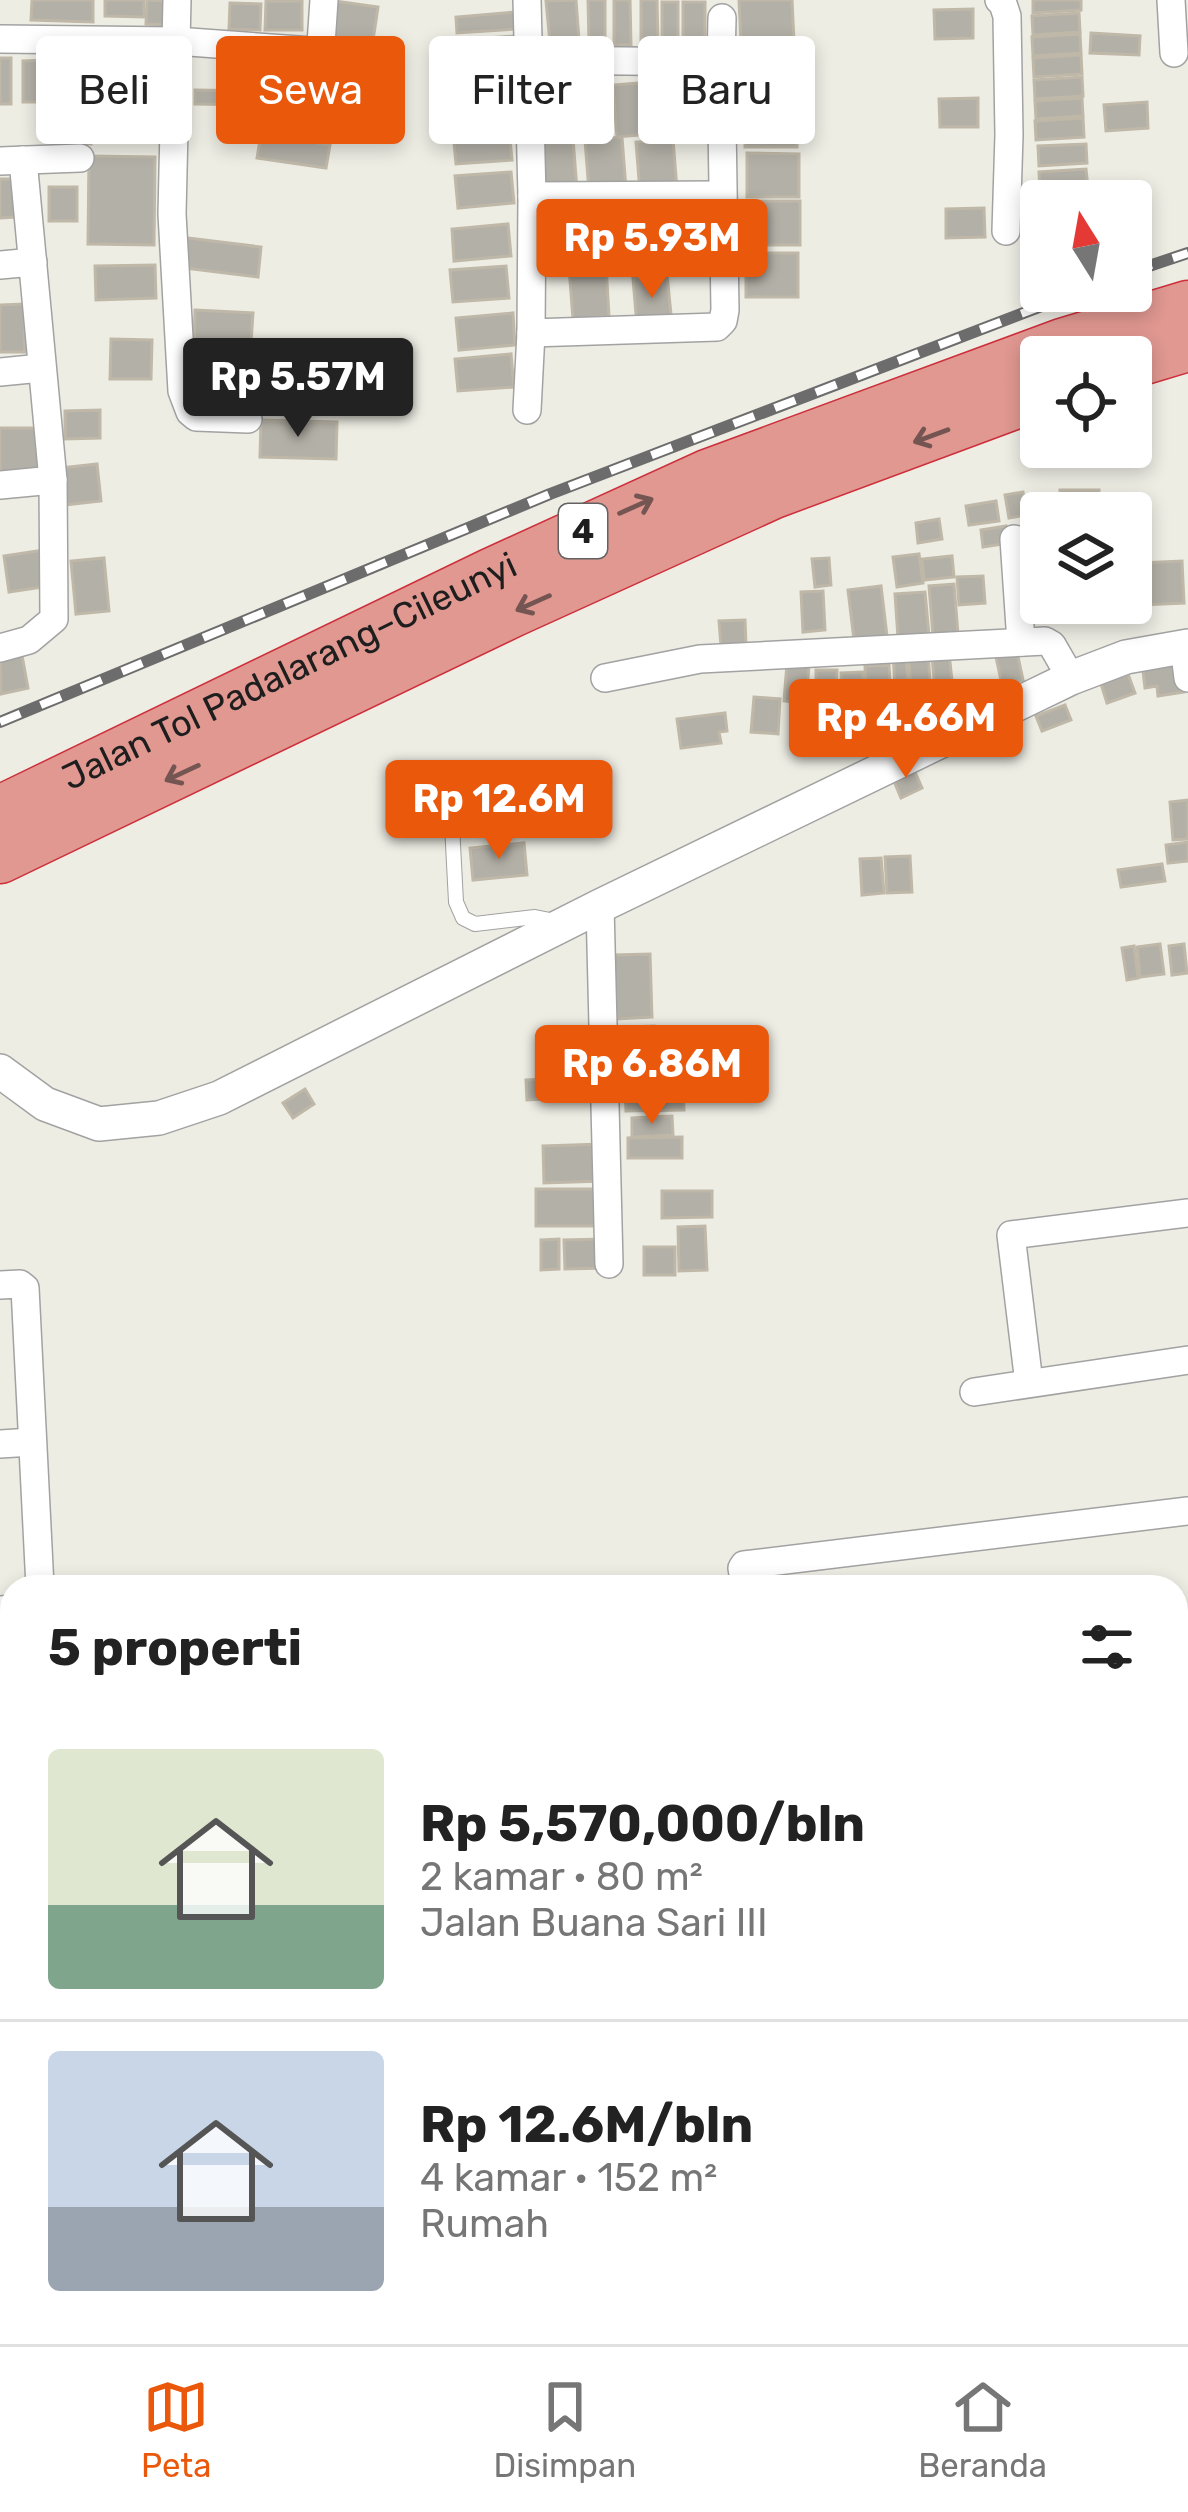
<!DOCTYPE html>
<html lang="id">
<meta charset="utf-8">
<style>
body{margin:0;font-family:Rubik,sans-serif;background:#f6f6f6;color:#222;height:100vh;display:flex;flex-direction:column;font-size:45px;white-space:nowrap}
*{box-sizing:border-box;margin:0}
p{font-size:39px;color:#767676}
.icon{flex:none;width:66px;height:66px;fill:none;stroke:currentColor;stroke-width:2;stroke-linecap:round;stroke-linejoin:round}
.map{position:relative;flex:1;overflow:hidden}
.panel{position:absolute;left:0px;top:1575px;width:1188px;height:771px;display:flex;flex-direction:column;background:#fff;border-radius:36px 36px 0 0;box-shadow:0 6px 18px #0003}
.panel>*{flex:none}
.hud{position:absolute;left:36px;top:36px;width:1116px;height:108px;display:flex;gap:24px}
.needle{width:78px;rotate:349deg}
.tools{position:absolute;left:1020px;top:180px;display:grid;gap:24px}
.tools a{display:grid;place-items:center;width:132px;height:132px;border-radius:12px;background:#fff;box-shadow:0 6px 18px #0003;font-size:60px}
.price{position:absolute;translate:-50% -102px;padding:0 27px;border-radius:12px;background:#ea580c;color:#fff;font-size:39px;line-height:78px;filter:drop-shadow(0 3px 6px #0008)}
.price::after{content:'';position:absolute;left:50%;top:72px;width:36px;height:27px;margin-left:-18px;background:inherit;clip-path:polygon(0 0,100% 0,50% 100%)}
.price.active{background:#222;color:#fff}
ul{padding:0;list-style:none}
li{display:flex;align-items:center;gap:36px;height:300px;padding:0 48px}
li+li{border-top:3px solid #e0e0e0}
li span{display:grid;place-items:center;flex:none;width:336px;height:240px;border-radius:12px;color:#555}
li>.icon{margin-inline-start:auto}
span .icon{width:144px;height:144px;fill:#fffc;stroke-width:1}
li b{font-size:51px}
h2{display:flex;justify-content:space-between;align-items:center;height:144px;padding:0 48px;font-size:51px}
.chip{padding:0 42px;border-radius:12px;background:#fff;box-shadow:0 6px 18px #0003;font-size:42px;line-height:108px}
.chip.active{background:#ea580c;color:#fff}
.tabs{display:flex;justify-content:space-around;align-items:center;height:168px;border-top:3px solid #e0e0e0;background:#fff;font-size:33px;color:#767676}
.tabs a{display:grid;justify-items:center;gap:6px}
.tabs .active{color:#ea580c}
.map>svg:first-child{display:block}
</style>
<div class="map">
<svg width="1188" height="2344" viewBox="0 0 1188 2344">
<rect width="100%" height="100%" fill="#eeede4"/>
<g fill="#b3b0a7" stroke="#bfb8a8" stroke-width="3">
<polygon points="32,0 93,0 93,22 31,20"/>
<polygon points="105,0 144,0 144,17 105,16"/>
<polygon points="147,0 168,1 167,25 146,24"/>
<polygon points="576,0 579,40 550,43 546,1"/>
<polygon points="588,0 605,0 605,44 589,44"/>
<polygon points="614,0 630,0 631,45 614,45"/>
<polygon points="641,0 657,0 658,45 641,45"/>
<polygon points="739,0 792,0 794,41 741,43"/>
<polygon points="1033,0 1081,0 1081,10 1033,13"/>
<polygon points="266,1 302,1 302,30 265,30"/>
<polygon points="335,1 378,7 372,47 329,40"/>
<rect x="662" y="2" width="16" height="48"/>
<rect x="683" y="2" width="22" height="44"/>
<polygon points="230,3 261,4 260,30 229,29"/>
<polygon points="973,9 973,38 935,39 934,10"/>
<polygon points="515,12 516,29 457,33 456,17"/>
<polygon points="1079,13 1080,32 1033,35 1032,16"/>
<polygon points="1091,33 1140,36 1139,55 1090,53"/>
<polygon points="1080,34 1081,53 1033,56 1032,37"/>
<polygon points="514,36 518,77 465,82 462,40"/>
<polygon points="792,50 794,91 751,93 749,52"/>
<polygon points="1081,55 1082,74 1034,77 1033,58"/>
<rect x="0" y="58" width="11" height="46"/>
<polygon points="49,60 49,102 23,102 23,61"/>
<polygon points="61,60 90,62 87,101 58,99"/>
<polygon points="598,77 602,129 565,132 561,80"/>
<polygon points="1082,77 1083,96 1035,99 1034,80"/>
<polygon points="698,80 702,132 665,135 661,83"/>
<polygon points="649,82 654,134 617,137 613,85"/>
<polygon points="517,85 520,117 463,122 461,90"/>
<polygon points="195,90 261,91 261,105 195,104"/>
<polygon points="978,98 978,127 940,127 939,99"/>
<polygon points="1082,98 1083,116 1036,119 1035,101"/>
<rect x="745" y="102" width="52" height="45"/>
<polygon points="1147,102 1148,128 1106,131 1104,105"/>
<polygon points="63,111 94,113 91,144 62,142"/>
<polygon points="1083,118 1084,137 1036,140 1035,121"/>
<polygon points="509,128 512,160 456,164 453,132"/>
<polygon points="261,134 330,145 326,168 257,158"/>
<polygon points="622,137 626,189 589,192 585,140"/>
<polygon points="573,138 577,190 541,193 536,141"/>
<polygon points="673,139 677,190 640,193 636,142"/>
<polygon points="1086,144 1087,163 1039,166 1038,146"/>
<polygon points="747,153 799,154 799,197 747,197"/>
<polygon points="89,156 155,157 154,245 88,244"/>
<polygon points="1086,169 1088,188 1040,191 1039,172"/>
<polygon points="511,172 514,203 458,208 455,176"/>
<polygon points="0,179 14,179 16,217 0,218"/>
<rect x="49" y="187" width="28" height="34"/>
<rect x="747" y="201" width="53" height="44"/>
<polygon points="605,208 609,260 573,263 569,211"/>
<polygon points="984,208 985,237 946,238 946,209"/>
<polygon points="670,221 674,273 638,276 634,224"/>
<polygon points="508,224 511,256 454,261 452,229"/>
<polygon points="188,238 261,247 258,277 184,268"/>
<rect x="746" y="253" width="52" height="44"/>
<polygon points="155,265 156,298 96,300 95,266"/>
<polygon points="606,265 609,316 573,319 569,268"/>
<polygon points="506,266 509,298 453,302 450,270"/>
<polygon points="667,275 672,324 637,327 633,278"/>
<polygon points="24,304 25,352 0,352 0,305"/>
<polygon points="195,310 253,313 251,343 194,340"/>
<polygon points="513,313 515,345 459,350 456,318"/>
<polygon points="111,339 152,340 151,379 110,379"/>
<polygon points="511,354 514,387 458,391 455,359"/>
<polygon points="100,410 100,438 65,439 65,411"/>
<polygon points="261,420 337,422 336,459 260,457"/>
<polygon points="0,428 39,428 38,472 0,472"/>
<polygon points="97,464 101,501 64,505 60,468"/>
<rect x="1060" y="490" width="39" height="23"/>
<polygon points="1023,492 1027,515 1009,518 1005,495"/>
<polygon points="996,501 999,521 969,525 966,506"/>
<polygon points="939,519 942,539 918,543 916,523"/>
<polygon points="1006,526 1009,543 983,547 981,530"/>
<polygon points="44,550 49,586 9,592 4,556"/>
<polygon points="919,554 923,583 897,587 893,557"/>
<polygon points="952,556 954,577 924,580 922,559"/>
<polygon points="104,558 109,611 76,614 71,561"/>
<polygon points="829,558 831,585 815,587 812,559"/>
<polygon points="1182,561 1184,603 1142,605 1140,563"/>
<polygon points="983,576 985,603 959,605 957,577"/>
<polygon points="954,584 958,634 933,636 929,586"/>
<polygon points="881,586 887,636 854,640 848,590"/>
<polygon points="823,591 825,630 803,632 801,592"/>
<polygon points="925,592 929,635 898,638 895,594"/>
<polygon points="745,620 746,645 721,646 719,621"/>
<polygon points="21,650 28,688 1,694 0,655"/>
<polygon points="928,651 931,697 912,698 908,653"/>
<polygon points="1017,652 1023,680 1002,685 996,657"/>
<polygon points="893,653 906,653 909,703 896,704"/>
<polygon points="949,653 953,690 935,692 932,655"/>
<polygon points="1179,657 1184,692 1158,696 1157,686 1145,688 1142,663"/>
<polygon points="787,663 809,665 806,703 784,701"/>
<polygon points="889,665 892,723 868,724 865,666"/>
<polygon points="816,670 837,670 836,693 816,693"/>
<polygon points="863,672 865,730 843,730 841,673"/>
<polygon points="1128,674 1135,693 1107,703 1101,684"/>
<polygon points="754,697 780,699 778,734 751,732"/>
<polygon points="821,698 838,698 838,721 821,722"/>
<polygon points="1065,705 1071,720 1042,731 1036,716"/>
<polygon points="725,713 727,731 719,732 721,743 681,748 677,719"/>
<polygon points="912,765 922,788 901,798 891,774"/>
<polygon points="1188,800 1188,839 1173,840 1170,802"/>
<polygon points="1188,842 1188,861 1168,863 1166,845"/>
<polygon points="524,843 527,875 473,880 470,848"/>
<polygon points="910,856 912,892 887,893 885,857"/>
<polygon points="881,858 884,893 862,895 860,859"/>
<polygon points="1162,864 1165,881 1121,887 1118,870"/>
<polygon points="1160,944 1164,974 1140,977 1137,947"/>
<polygon points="1184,944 1187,973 1172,975 1169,946"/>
<polygon points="1134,946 1138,978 1127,980 1122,948"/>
<polygon points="650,954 652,1017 617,1019 614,955"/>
<polygon points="654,1026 655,1047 629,1048 629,1027"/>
<polygon points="654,1052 655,1071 634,1072 633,1054"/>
<polygon points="667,1072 668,1085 626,1087 625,1075"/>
<polygon points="600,1077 601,1096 527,1100 526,1080"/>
<polygon points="625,1088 683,1088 684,1110 626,1111"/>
<polygon points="305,1089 314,1104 293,1118 283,1103"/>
<polygon points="672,1116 673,1135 632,1137 632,1118"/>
<polygon points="682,1137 682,1158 628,1158 628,1138"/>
<polygon points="601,1144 602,1181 544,1183 543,1146"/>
<polygon points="536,1189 597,1189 598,1226 536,1226"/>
<polygon points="662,1191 712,1191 712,1217 662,1218"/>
<polygon points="705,1226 707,1270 679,1271 678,1227"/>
<polygon points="559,1239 559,1269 541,1270 541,1240"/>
<polygon points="603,1239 604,1268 565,1269 564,1240"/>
<rect x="644" y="1247" width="31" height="28"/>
</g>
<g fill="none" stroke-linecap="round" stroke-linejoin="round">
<defs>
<polyline id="service" points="452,825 456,902 463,918 475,924 535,917 555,921"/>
<g id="minor">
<polyline points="177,0 172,214 182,391 190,412 196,417 248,419"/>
<polyline points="527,0 532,196 531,333 717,327 723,321 725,310 721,62 527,60"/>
<polyline points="999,0 1002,1 1007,16 1009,135 1006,231"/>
<polyline points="1171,0 1174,53"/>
<polyline points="0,39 176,41 313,51 321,44 324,0"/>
<polyline points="721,62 722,18"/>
<polyline points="0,161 80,158"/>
<polyline points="532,196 722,195"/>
<polyline points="0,265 33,262"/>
<polyline points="0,372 41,368"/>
<polyline points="527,410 531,333"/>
<polyline points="0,485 53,480"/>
<polyline points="1014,539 1021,642"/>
<polyline points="1184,646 1188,678"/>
<polyline points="0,648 29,640 54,619 53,480 23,160"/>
<polyline points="605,678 700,659 1045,641 1052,645 1071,678"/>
<polyline points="600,906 609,1264"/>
<polyline points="0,1285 20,1284 25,1288 40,1587"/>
<polyline points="1029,1383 1011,1235 1188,1213"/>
<polyline points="974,1392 1188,1360"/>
<polyline points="0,1444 32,1442"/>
<polyline points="745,1587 742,1568 744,1565 1188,1511"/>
<polyline points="0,1610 12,1609"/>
<polyline points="1176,1658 1188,1657"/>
<polyline points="1176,1701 1188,1699"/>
<polyline points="0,1778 12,1778"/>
<polyline points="1176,1872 1188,1870"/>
<polyline points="0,1921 12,1919"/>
<polyline points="0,1994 12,1994"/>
<polyline points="1176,2041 1188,2040"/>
<polyline points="0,2149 12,2150"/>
<polyline points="1176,2212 1188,2210"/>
<polyline points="378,2334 378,2344"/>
<polyline points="431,2334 433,2344"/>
<polyline points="592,2334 593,2344"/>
<polyline points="744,2334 745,2344"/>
</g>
<polyline id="tertiary" points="0,1071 45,1104 99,1124 159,1118 219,1098 600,906 1071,678 1126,657 1188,646"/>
<g id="motorway">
<polyline points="1131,364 1188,347"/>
<path id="s1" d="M0,810l490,-237 217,-99 355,-131 126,-38"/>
<polyline points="0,859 514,612 774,494 1041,395"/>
</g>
</defs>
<use href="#service" stroke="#a2a2a2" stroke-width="16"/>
<use href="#minor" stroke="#a2a2a2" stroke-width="30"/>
<use href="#tertiary" stroke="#a2a2a2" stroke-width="36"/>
<use href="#motorway" stroke="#cd303b" stroke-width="51"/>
<use href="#service" stroke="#fff" stroke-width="14"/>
<use href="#minor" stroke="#fff" stroke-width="27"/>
<use href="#tertiary" stroke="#fff" stroke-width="33"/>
<use href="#motorway" stroke="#e09891" stroke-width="48"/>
<defs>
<g id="rail">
<polyline points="1131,272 1188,253"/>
<polyline points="0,722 550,494 1081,291"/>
</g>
</defs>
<use href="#rail" stroke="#6c6c6c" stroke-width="12"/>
<use href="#rail" stroke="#fff" stroke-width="8" stroke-dasharray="22" stroke-linecap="butt"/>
</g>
<defs><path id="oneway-shaft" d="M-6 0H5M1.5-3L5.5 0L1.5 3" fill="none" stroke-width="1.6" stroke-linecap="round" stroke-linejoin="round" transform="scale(3)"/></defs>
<g stroke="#755552">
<use href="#oneway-shaft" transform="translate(931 436) rotate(160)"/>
<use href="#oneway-shaft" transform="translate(636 506) rotate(-24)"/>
<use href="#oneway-shaft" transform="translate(533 603) rotate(156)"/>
<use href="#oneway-shaft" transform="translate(182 773) rotate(155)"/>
</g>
<g text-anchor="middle" stroke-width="12" stroke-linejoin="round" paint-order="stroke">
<rect fill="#fff" stroke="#626262" stroke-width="3" x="559" y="504" width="48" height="54" rx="9"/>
<g font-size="33" font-weight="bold" fill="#1e1e1e">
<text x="583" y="543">4</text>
</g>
<g font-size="36" fill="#1e1e1e" stroke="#fff">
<text dy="13" stroke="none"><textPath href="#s1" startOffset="321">Jalan Tol Padalarang–Cileunyi</textPath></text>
</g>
</g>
</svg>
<div class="tools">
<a><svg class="needle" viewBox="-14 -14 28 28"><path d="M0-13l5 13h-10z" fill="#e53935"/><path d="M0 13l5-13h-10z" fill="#767676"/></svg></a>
<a><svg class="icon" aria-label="locate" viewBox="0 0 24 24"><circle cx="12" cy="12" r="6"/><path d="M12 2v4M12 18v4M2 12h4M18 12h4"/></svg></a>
<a><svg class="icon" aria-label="layers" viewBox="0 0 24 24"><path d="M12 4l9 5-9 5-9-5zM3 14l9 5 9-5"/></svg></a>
</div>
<b class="price" style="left:652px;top:301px">Rp 5.93M</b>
<b class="price active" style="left:298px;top:440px">Rp 5.57M</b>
<b class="price" style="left:906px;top:781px">Rp 4.66M</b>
<b class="price" style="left:499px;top:862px">Rp 12.6M</b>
<b class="price" style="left:652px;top:1127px">Rp 6.86M</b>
<div class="hud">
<a class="chip">Beli</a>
<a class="chip active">Sewa</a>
<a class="chip">Filter</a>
<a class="chip">Baru</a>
</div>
<section class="panel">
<h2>5 properti<svg class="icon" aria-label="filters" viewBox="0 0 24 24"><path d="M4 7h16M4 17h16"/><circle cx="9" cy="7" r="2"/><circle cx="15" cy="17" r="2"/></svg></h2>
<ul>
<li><span style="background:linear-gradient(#dfe7d0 65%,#7fa58c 0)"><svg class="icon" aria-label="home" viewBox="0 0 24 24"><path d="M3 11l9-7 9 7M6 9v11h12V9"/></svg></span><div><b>Rp 5,570,000/bln</b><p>2 kamar · 80 m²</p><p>Jalan Buana Sari III</p></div></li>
<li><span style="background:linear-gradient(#c9d6e8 65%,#9aa5b1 0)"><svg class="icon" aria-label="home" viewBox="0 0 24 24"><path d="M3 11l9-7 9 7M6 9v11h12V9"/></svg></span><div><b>Rp 12.6M/bln</b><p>4 kamar · 152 m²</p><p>Rumah</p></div></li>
</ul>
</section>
</div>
<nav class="tabs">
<a class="active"><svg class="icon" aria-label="map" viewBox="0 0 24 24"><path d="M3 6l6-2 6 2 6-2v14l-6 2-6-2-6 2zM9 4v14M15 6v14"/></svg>Peta</a>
<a><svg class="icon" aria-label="saved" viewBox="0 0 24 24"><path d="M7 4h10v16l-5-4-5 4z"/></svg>Disimpan</a>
<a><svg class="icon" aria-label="home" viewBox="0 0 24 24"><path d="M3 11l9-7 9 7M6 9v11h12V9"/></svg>Beranda</a>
</nav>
